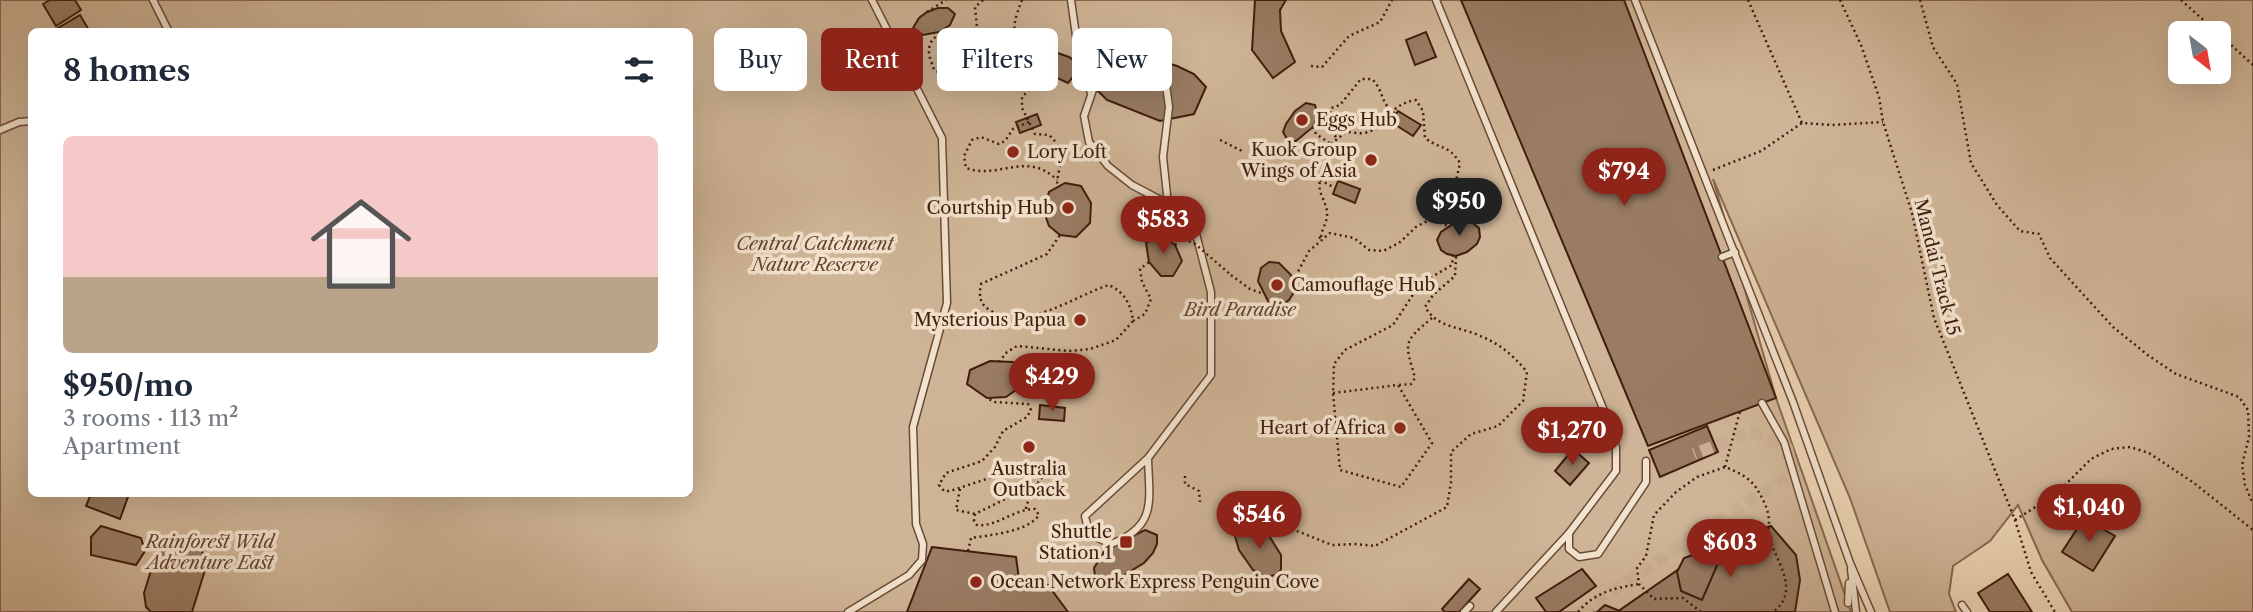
<!DOCTYPE html>
<meta charset="utf-8">
<style>
body{margin:0;font-family:"Libre Caslon Text",serif;background:#f6f6f7;color:#1f2937;height:100vh;display:flex;flex-direction:column;font-size:26px;white-space:nowrap}
*{box-sizing:border-box;margin:0}
p{font-size:23px;color:#747a83}
.icon{flex:none;width:38px;height:38px;fill:none;stroke:currentColor;stroke-width:2;stroke-linecap:round;stroke-linejoin:round}
.map{position:relative;flex:1;overflow:hidden}
.panel{position:absolute;left:28px;top:28px;width:665px;height:469px;display:flex;flex-direction:column;background:#fff;border-radius:10px;box-shadow:0 7px 28px #0002}
.panel>*{flex:none}
.banner{position:absolute;left:714px;top:28px;width:665px;height:63px;display:flex;gap:14px}
.needle{width:46px;rotate:149deg}
.controls{position:absolute;left:2168px;top:21px;display:grid;gap:14px}
.controls a{display:grid;place-items:center;width:63px;height:63px;border-radius:10px;background:#fff;box-shadow:0 7px 28px #0002;font-size:35px}
.price{position:absolute;translate:-50% -60px;padding:0 16px;border-radius:24px;background:#8f2418;color:#fff;font-size:23px;line-height:46px;filter:drop-shadow(0 2px 4px #0008)}
.price::after{content:'';position:absolute;left:50%;top:42px;width:21px;height:16px;margin-left:-10px;background:inherit;clip-path:polygon(0 0,100% 0,50% 100%)}
.price.on{background:#222;color:#fff}
ul{padding:0;list-style:none}
li{display:grid;align-content:center;gap:14px;height:371px;padding:0 35px}
li span{display:grid;place-items:center;height:217px;border-radius:10px;color:#555}
li>.icon{margin-inline-start:auto}
span .icon{width:126px;height:126px;fill:#fffc;stroke-width:1}
li b{font-size:30px}
h2{display:flex;justify-content:space-between;align-items:center;height:84px;padding:0 35px;font-size:30px}
.chip{padding:0 24px;border-radius:10px;background:#fff;box-shadow:0 7px 28px #0002;font-size:24px;line-height:63px}
.chip.on{background:#8f2418;color:#fff}
.map>svg:first-child{display:block}
</style>
<div class="map">
<svg width="2253" height="612" viewBox="0 0 2253 612">
<rect width="100%" height="100%" fill="#ecd4b3"/>
<filter id="stains"><feTurbulence type="fractalNoise" baseFrequency=".00286" numOctaves="4"/><feColorMatrix values="0 0 0 0 .2 0 0 0 0 .09 0 0 0 0 .02 0 0 0 .5 -.17"/></filter>
<radialGradient id="worn" r=".72"><stop offset=".6" stop-color="#630" stop-opacity="0"/><stop offset="1" stop-color="#630" stop-opacity=".3"/></radialGradient>
<path fill="#cfb597" stroke="#886952" stroke-width="2" fill-rule="evenodd" d="M0,0h2253v612h-181l-30,-52 -24,-55 -28,36 -37,25 -4,28 7,18h-66l-40,-114 -137,-319 63,219 75,214h-1851zM32,32h658v462h-658zM2180,33h39v39h-39z"/>
<g fill="#997c63" stroke="#401d0c" stroke-width="2">
<polygon points="50,0 75,0 81,10 56,26 43,4"/>
<polygon points="1255,0 1286,0 1280,10 1281,31 1295,62 1273,78 1252,50"/>
<polygon points="1461,0 1624,0 1776,398 1648,446"/>
<polygon points="938,8 948,8 955,14 950,25 939,32 923,35 913,28 919,18 927,12"/>
<polygon points="80,15 90,32 56,32 55,30"/>
<polygon points="1426,32 1436,57 1415,65 1406,40"/>
<polygon points="1102,48 1119,48 1177,66 1194,74 1206,87 1194,114 1160,121 1107,100 1086,79 1088,57"/>
<polygon points="1052,51 1069,57 1076,62 1076,73 1068,83 1057,78 1043,62"/>
<polygon points="1306,103 1315,105 1318,116 1313,127 1296,141 1288,141 1283,132 1286,124 1295,111"/>
<polygon points="1398,111 1421,125 1413,136 1391,122"/>
<polygon points="1037,114 1041,125 1020,133 1016,122"/>
<polygon points="1338,181 1360,189 1355,203 1333,194"/>
<polygon points="1065,183 1081,186 1091,203 1090,223 1076,237 1060,235 1049,226 1044,212 1049,192"/>
<polygon points="1469,220 1479,228 1480,237 1477,244 1467,252 1456,256 1447,254 1441,250 1437,240 1441,232 1456,222"/>
<polygon points="1160,235 1175,245 1182,261 1173,276 1161,276 1149,262 1146,243"/>
<polygon points="1269,262 1279,263 1291,275 1296,289 1289,300 1280,307 1268,301 1258,281 1261,268"/>
<polygon points="990,361 1013,362 1026,371 1026,383 1006,397 987,398 967,384 970,370"/>
<polygon points="1040,405 1065,408 1064,421 1039,419"/>
<polygon points="1707,426 1718,452 1660,477 1649,450"/>
<polygon points="1573,449 1589,463 1570,485 1555,471"/>
<polygon points="91,494 129,494 120,519 86,506"/>
<polygon points="2084,518 2115,536 2093,571 2062,552"/>
<polygon points="1253,525 1266,531 1281,555 1281,570 1275,575 1266,577 1253,570 1239,550 1235,536 1242,527"/>
<polygon points="101,526 141,538 145,551 136,565 91,555 91,537"/>
<polygon points="1771,526 1796,555 1800,580 1795,612 1617,612 1718,542"/>
<polygon points="1145,530 1157,535 1157,544 1153,553 1144,563 1114,581 1103,580 1095,576 1094,568 1105,550"/>
<polygon points="190,537 202,549 205,570 192,612 151,612 146,607 144,593 157,551 174,539"/>
<polygon points="932,547 1016,557 1019,579 1048,585 1068,612 907,612"/>
<polygon points="1698,553 1722,554 1702,600 1681,591 1677,572 1684,558"/>
<polygon points="1582,569 1596,586 1559,612 1546,612 1536,598"/>
<polygon points="2008,574 2032,612 1990,612 1978,593"/>
<polygon points="1469,579 1480,589 1459,612 1445,612 1442,609"/>
<polygon points="1605,605 1622,612 1597,612"/>
</g>
<g fill="none" stroke-linecap="round" stroke-linejoin="round">
<polyline stroke="#caaf92" stroke-width="12" stroke-dasharray="12 6" stroke-linecap="butt" points="1581,612 1793,472 1787,448 1752,432 1694,454"/>
<defs>
<g id="service">
<polyline points="153,0 169,32"/>
<polyline points="1071,0 1080,64 1091,93"/>
<polyline points="1436,0 1609,423 1616,447 1616,471 1569,533 1569,549 1579,557 1598,554 1646,482 1646,461"/>
<polyline points="1635,0 1793,402 1850,563 1871,612"/>
<polyline points="0,130 19,122 32,121"/>
<polyline points="1722,257 1735,252"/>
<polyline points="1762,403 1784,442 1835,612"/>
<path d="M1148,458c1,42 10,68 -37,86l-22,-10 -4,-18 63,-58 63,-83v-83l-15,-58 -28,-30 -36,-19 -24,-19 -19,-24 -5,-26 12,-35 25,-9 45,13 3,22 -6,50 5,47"/>
<polyline points="1851,569 1856,612"/>
<polyline points="1848,603 1849,583"/>
<polyline points="1962,605 1967,612"/>
<polyline points="848,612 909,575 922,560 923,544 916,524 913,427 947,303 942,138 872,0"/>
<polyline points="1464,612 1470,606"/>
<polyline points="1496,612 1569,533"/>
</g>
</defs>
<use href="#service" stroke="#6b4b36" stroke-width="9"/>
<g stroke="#401d0c" stroke-width="2.5" stroke-dasharray="2 3.5" stroke-linecap="butt">
<path d="M983,0l-8,7 2,20 -2,6c-14,3 -47,-8 -46,20 0,5 4,12 5,17l16,7 10,-3 6,-11 10,-8 15,3 13,-7c15,4 24,11 39,11"/>
<path d="M1022,0c-15,38 -8,37 24,59"/>
<polyline points="1748,0 1802,123"/>
<polyline points="1840,0 1861,45 1879,97 1883,122 1912,213 1934,318 2015,520 2031,572 2055,612"/>
<polyline points="1920,0 1933,47 1957,84 1971,163 1997,205 2020,231 2039,234 2050,258 2113,327 2149,356 2176,374 2239,397 2248,410 2249,437 2242,465 2245,485 2253,504"/>
<polyline points="2181,0 2218,33"/>
<polyline points="927,12 946,0"/>
<polyline points="2219,34 2253,65"/>
<polyline points="967,36 976,55"/>
<polyline points="1121,62 1124,42"/>
<polyline points="1311,66 1322,67 1349,36 1380,22 1392,0"/>
<path d="M1049,70l-27,27v11l13,26 14,1c21,19 8,29 8,53"/>
<path d="M1029,122l-16,7 -8,12 -6,3 -18,-7 -9,3 -8,16 2,12c33,12 61,-18 91,12"/>
<path d="M1313,127l3,7 15,10c3,15 -7,23 -11,37 -3,12 7,21 7,32 1,10 -7,17 -6,27"/>
<path d="M1336,137l-9,-12 4,-17 9,-3 21,-26h11c13,13 7,24 24,35"/>
<polyline points="1220,140 1244,152"/>
<path d="M1331,144l15,-12c6,0 13,2 18,1 21,-3 23,-29 52,-33l7,11 2,27c16,12 23,6 35,25l-6,27 -14,18 1,10 11,6"/>
<polyline points="1713,170 1761,151 1802,123 1832,125 1883,122"/>
<polyline points="1320,180 1335,188"/>
<polyline points="1231,275 1250,289 1264,294"/>
<polyline points="1293,281 1309,251 1330,233 1354,238 1369,250 1383,251 1399,243 1416,227 1431,219 1448,226"/>
<polyline points="1133,321 1145,314 1151,299 1142,282 1140,269 1149,262"/>
<path d="M999,362l8,-10 10,-6 52,5 21,-2 26,-9 17,-19c-2,-17 -9,-29 -24,-36 -35,11 -83,47 -118,26 -12,-7 -12,-15 -10,-27l66,-30 13,-19"/>
<path d="M1399,385l12,-1 4,-6c-10,-36 -13,-35 17,-60"/>
<polyline points="1333,393 1398,385 1432,443 1401,487 1340,470 1333,393 1334,364 1345,350 1393,325 1420,284 1452,265 1453,255"/>
<polyline points="1725,467 1740,411"/>
<polyline points="1185,476 1185,484 1199,491 1200,502"/>
<polyline points="960,489 956,510 975,514"/>
<path d="M1026,509c1,-12 11,-16 12,-26"/>
<polyline points="2015,520 2056,494 2091,459 2111,449 2130,447 2149,453 2194,483 2253,530"/>
<path d="M1266,531l16,-6 50,20 22,-1 21,2 72,-39 4,-25v-30l20,-18 27,-8 25,-25 4,-29c-14,-17 -28,-29 -49,-37 -21,-9 -40,-7 -53,-28l8,-12 22,-19 1,-20"/>
<path d="M968,551l3,-13c18,-3 57,-6 68,-23l-4,-6c-21,0 -38,18 -58,16l-3,-4 1,-7 63,-31 7,-10 -6,-6 -10,-2 -79,26h-6l-5,-6 7,-12 36,-12 13,-14 8,-16 24,-14 4,-7 -3,-6 -34,-2 -7,-4"/>
<path d="M1578,612c17,-20 37,-24 61,-28"/>
<path d="M1701,612l-18,-14 -29,1 -15,-15 -2,-16 9,-12 8,-41 22,-23 21,-15 28,-10c13,5 24,10 32,22 4,7 10,17 11,25 2,7 0,15 1,22 6,25 33,54 4,76"/>
</g>
<use href="#service" stroke="#f3e3ce" stroke-width="6"/>
<g stroke="#401d0c" stroke-width="2.5" stroke-dasharray="2 3.5" stroke-linecap="butt">
<polyline points="1319,237 1322,240"/>
<polyline points="1175,245 1182,239 1194,243 1231,275"/>
</g>
</g>
<g fill="#8f2418" stroke="#f3e3ce" stroke-width="2.5">
<circle cx="1302" cy="120" r="7"/>
<circle cx="1013" cy="152" r="7"/>
<circle cx="1371" cy="160" r="7"/>
<circle cx="1068" cy="208" r="7"/>
<circle cx="1277" cy="285" r="7"/>
<circle cx="1080" cy="320" r="7"/>
<circle cx="1400" cy="428" r="7"/>
<circle cx="1029" cy="447" r="7"/>
<rect x="1119" y="535" width="14" height="14" rx="3.5"/>
<circle cx="976" cy="582" r="7"/>
</g>
<g text-anchor="middle" stroke-width="7" stroke-linejoin="round" paint-order="stroke">
<g font-size="18" fill="#401d0c" stroke="#f3e3ce" text-anchor="end">
<text x="1316" y="126" text-anchor="start">Eggs Hub</text>
<text x="1357" y="156">Kuok Group<tspan x="1357" dy="21">Wings of Asia</tspan></text>
<text x="1027" y="158" text-anchor="start">Lory Loft</text>
<text x="1054" y="214">Courtship Hub</text>
<text x="1291" y="291" text-anchor="start">Camouflage Hub</text>
<text x="1066" y="326">Mysterious Papua</text>
<text x="1386" y="434">Heart of Africa</text>
<text x="1029" y="475" text-anchor="middle">Australia<tspan x="1029" dy="21">Outback</tspan></text>
<text x="1112" y="538">Shuttle<tspan x="1112" dy="21">Station 1</tspan></text>
<text x="990" y="588" text-anchor="start">Ocean Network Express Penguin Cove</text>
</g>
<g font-size="18" font-style="italic" fill="#64432f" stroke="#f3e3ce">
<text x="815" y="250">Central Catchment<tspan x="815" dy="21">Nature Reserve</tspan></text>
<text x="1240" y="316">Bird Paradise</text>
<text x="210" y="548">Rainforest Wild<tspan x="210" dy="21">Adventure East</tspan></text>
</g>
<g font-size="18" fill="#401d0c" stroke="#f3e3ce">
<text transform="translate(1937 267) rotate(76)" y="6">Mandai Track 15</text>
</g>
</g>
<rect width="100%" height="100%" filter="url(#stains)"/>
<rect width="100%" height="100%" fill="url(#worn)"/>
</svg>
<div class="controls">
<a><svg class="needle" viewBox="-14 -14 28 28"><path d="M0-13l5 13h-10z" fill="#e53935"/><path d="M0 13l5-13h-10z" fill="#747a83"/></svg></a>
</div>
<b class="price" style="left:1624px;top:208px">$794</b>
<b class="price on" style="left:1459px;top:238px">$950</b>
<b class="price" style="left:1163px;top:256px">$583</b>
<b class="price" style="left:1052px;top:413px">$429</b>
<b class="price" style="left:1572px;top:467px">$1,270</b>
<b class="price" style="left:2089px;top:544px">$1,040</b>
<b class="price" style="left:1259px;top:551px">$546</b>
<b class="price" style="left:1730px;top:579px">$603</b>
<div class="banner">
<a class="chip">Buy</a>
<a class="chip on">Rent</a>
<a class="chip">Filters</a>
<a class="chip">New</a>
</div>
<section class="panel">
<h2>8 homes<svg class="icon" aria-label="filters" viewBox="0 0 24 24"><path d="M4 7h16M4 17h16"/><circle cx="9" cy="7" r="2"/><circle cx="15" cy="17" r="2"/></svg></h2>
<ul>
<li><span style="background:linear-gradient(#f6c9c9 65%,#b9a48a 0)"><svg class="icon" aria-label="home" viewBox="0 0 24 24"><path d="M3 11l9-7 9 7M6 9v11h12V9"/></svg></span><div><b>$950/mo</b><p>3 rooms · 113 m²</p><p>Apartment</p></div></li>
</ul>
</section>
</div>
